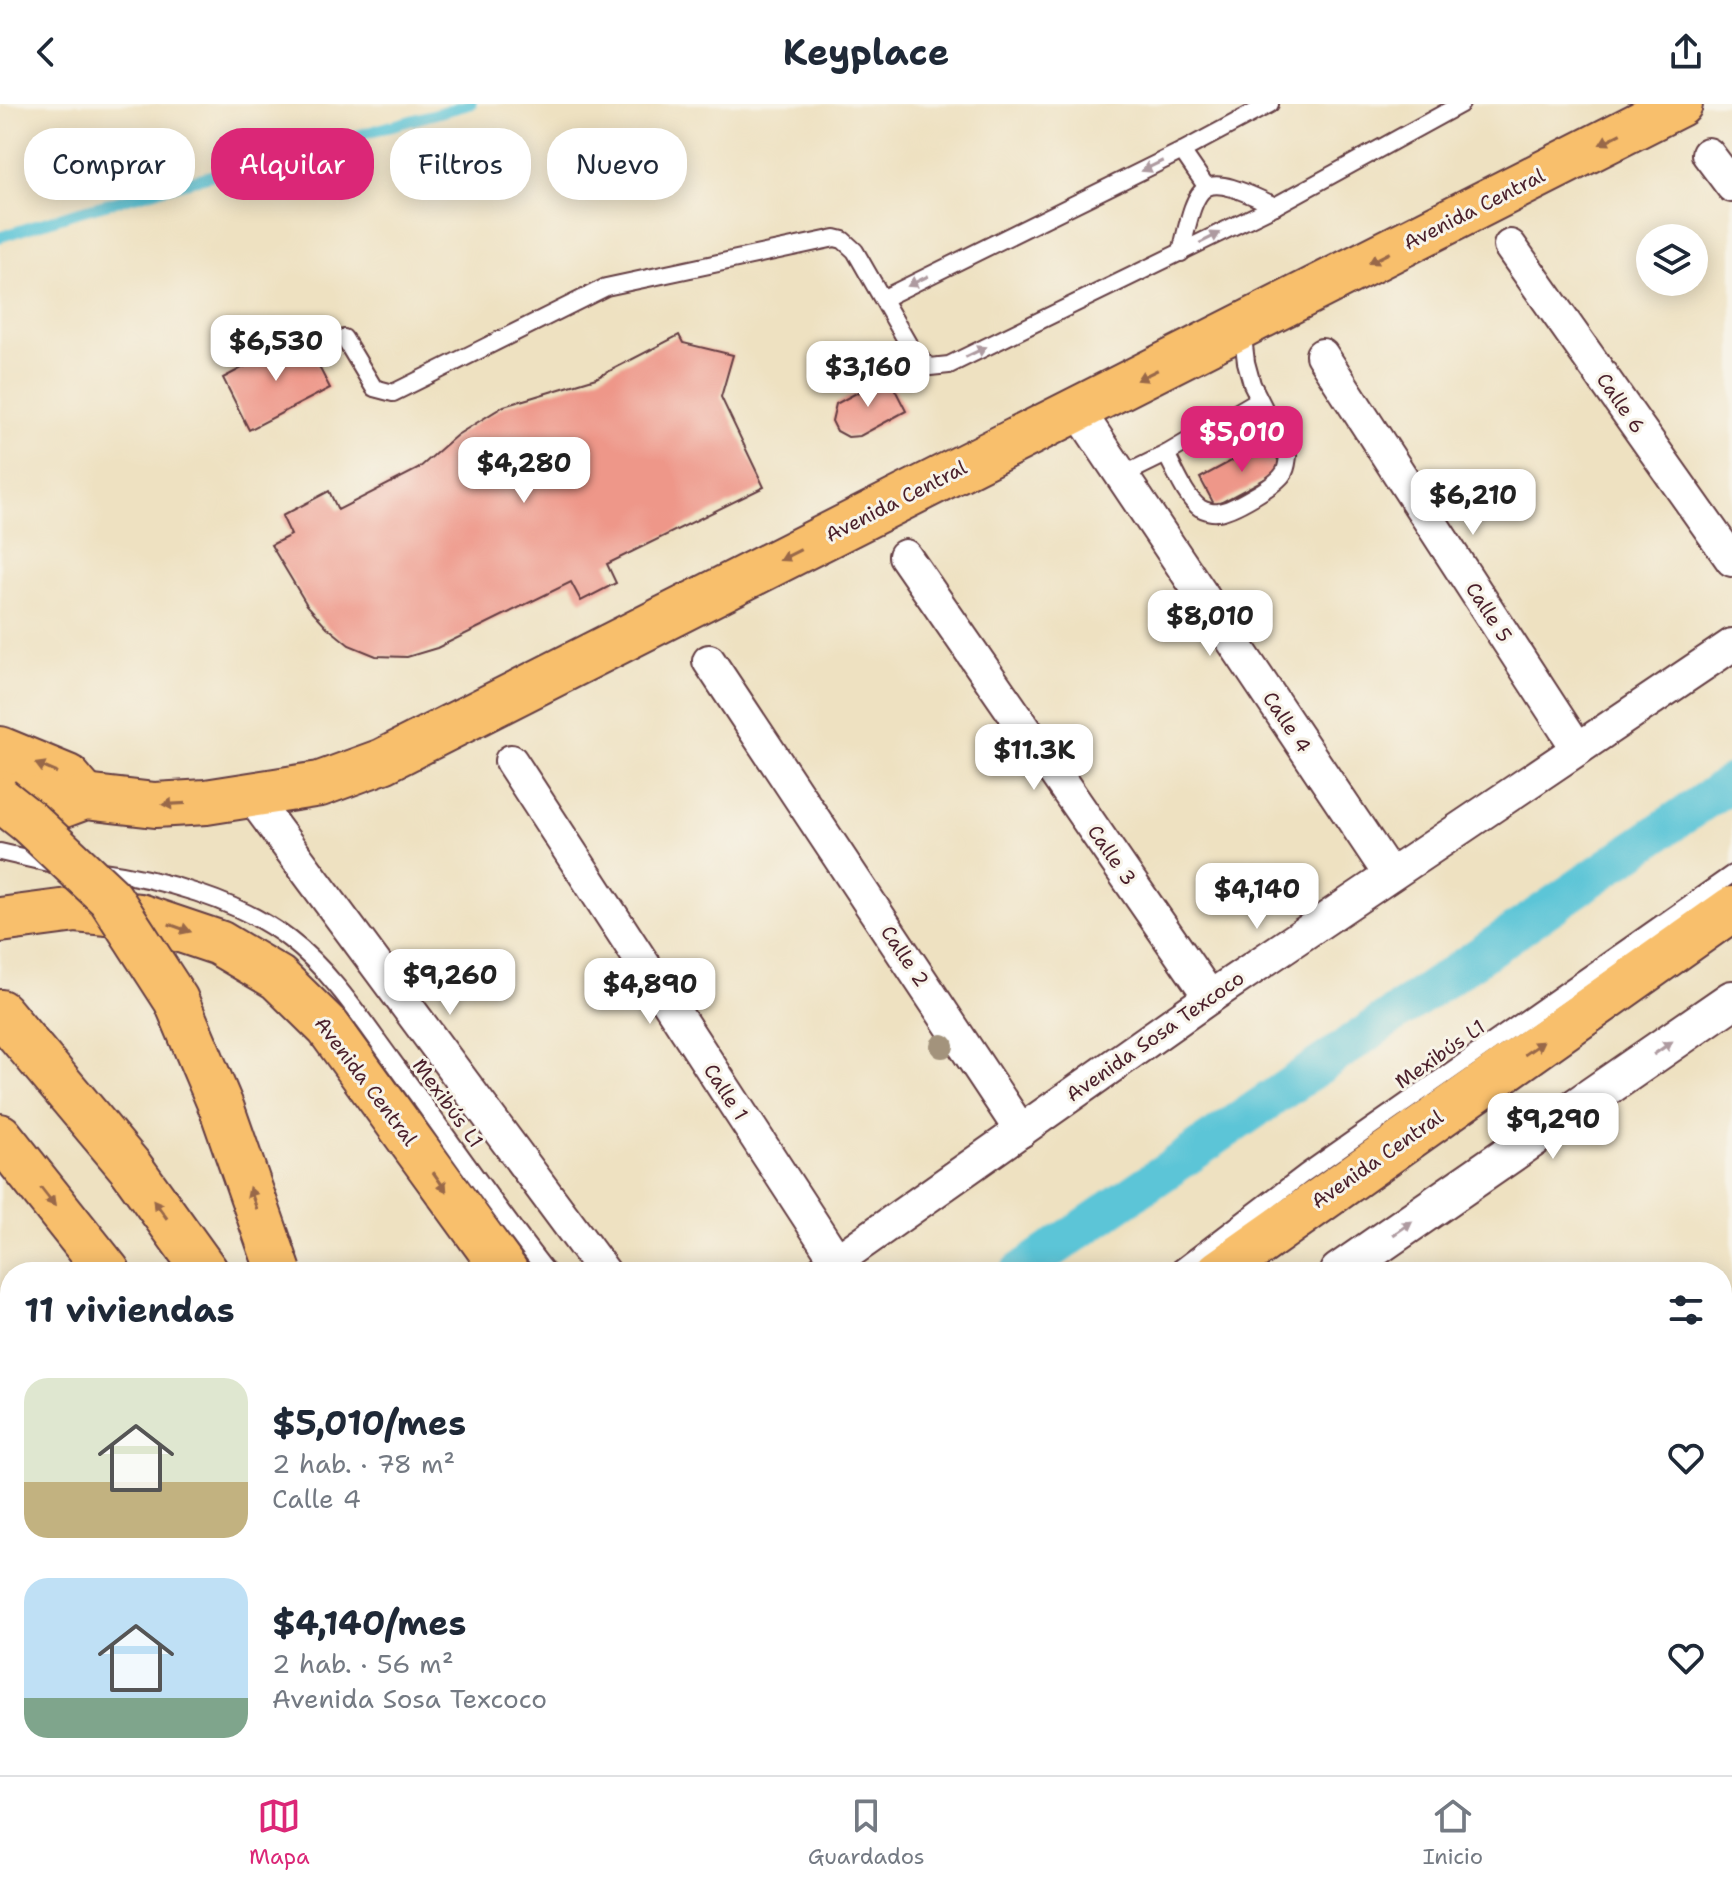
<!DOCTYPE html>
<html lang="es">
<meta charset="utf-8">
<style>
body{margin:0;font-family:"Shantell Sans",sans-serif;background:#f2f2f3;color:#1f2937;height:100vh;display:flex;flex-direction:column;font-size:30px;white-space:nowrap}
*{box-sizing:border-box;margin:0}
p{font-size:26px;color:#747a83}
.icon{flex:none;width:44px;height:44px;fill:none;stroke:currentColor;stroke-width:2;stroke-linecap:round;stroke-linejoin:round}
.map{position:relative;flex:1;overflow:hidden}
.drawer{position:absolute;left:0px;top:1158px;width:1732px;height:514px;display:flex;flex-direction:column;background:#fff;border-radius:32px 32px 0 0;box-shadow:0 4px 20px #0003}
.drawer>*{flex:none}
.top-card{position:absolute;left:24px;top:24px;width:800px;height:72px;display:flex;gap:16px}
.controls{position:absolute;left:1636px;top:120px;display:grid;gap:16px}
.controls a{display:grid;place-items:center;width:72px;height:72px;border-radius:50%;background:#fff;box-shadow:0 4px 20px #0003;font-size:40px}
.price{position:absolute;translate:-50% -68px;padding:0 18px;border-radius:16px;background:#fff;color:#222;font-size:26px;line-height:52px;filter:drop-shadow(0 2px 4px #0008)}
.price::after{content:'';position:absolute;left:50%;top:48px;width:24px;height:18px;margin-left:-12px;background:inherit;clip-path:polygon(0 0,100% 0,50% 100%)}
.price.on{background:#db2777;color:#fff}
ul{padding:0;list-style:none}
li{display:flex;align-items:center;gap:24px;height:200px;padding:0 24px}
li span{display:grid;place-items:center;flex:none;width:224px;height:160px;border-radius:24px;color:#555}
li>.icon{margin-inline-start:auto}
span .icon{width:96px;height:96px;fill:#fffc;stroke-width:1}
li b{font-size:34px}
h2{display:flex;justify-content:space-between;align-items:center;height:96px;padding:0 24px;font-size:34px}
.tag{padding:0 28px;border-radius:32px;background:#fff;box-shadow:0 4px 20px #0003;font-size:28px;line-height:72px}
.tag.on{background:#db2777;color:#fff}
header{display:flex;justify-content:space-between;align-items:center;height:104px;padding:0 24px;background:#fff;font-size:36px;font-weight:700}
.dock{display:flex;justify-content:space-around;align-items:center;height:112px;border-top:2px solid #e0e1e3;background:#fff;font-size:22px;color:#747a83}
.dock a{display:grid;justify-items:center;gap:4px}
.dock .on{color:#db2777}
.map>svg:first-child{display:block}
</style>
<header><svg class="icon" aria-label="back" viewBox="0 0 24 24"><path d="M15 5l-7 7 7 7"/></svg>Keyplace<svg class="icon" aria-label="share" viewBox="0 0 24 24"><path d="M12 15V3M7 8l5-5 5 5M5 13v7h14v-7"/></svg></header>
<div class="map">
<svg width="1732" height="1671" viewBox="0 0 1732 1671">
<rect width="100%" height="100%" fill="#f7f3e8"/>
<filter id="ink" filterUnits="userSpaceOnUse"><feTurbulence type="fractalNoise" baseFrequency=".0125" numOctaves="2"/><feDisplacementMap in="SourceGraphic" scale="16" xChannelSelector="R" yChannelSelector="G"/><feConvolveMatrix kernelMatrix="1 2 1 2 8 2 1 2 1" color-interpolation-filters="sRGB"/></filter>
<filter id="wash" filterUnits="userSpaceOnUse"><feTurbulence type="fractalNoise" baseFrequency=".006" numOctaves="4" result="noise"/><feDisplacementMap in="SourceGraphic" scale="32" xChannelSelector="R" yChannelSelector="G"/><feGaussianBlur stdDeviation="1.8" result="paint"/><feColorMatrix in="noise" values="0 0 0 0 0 0 0 0 0 0 0 0 0 0 0 0 0 1.4 0 .05"/><feComposite in="paint" operator="in"/></filter>
<g filter="url(#wash)">
<rect width="100%" height="100%" fill="#eee1c1"/>
<g fill="none" stroke-linecap="round" stroke-linejoin="round">
<polyline stroke="#5cc5d7" stroke-width="11" points="0,133 74,109 471,0"/>
<g stroke="#5cc5d7" stroke-width="38">
<polyline points="1019,1168 1732,678"/>
<polyline points="0,1463 10,1477"/>
<polyline points="144,1662 151,1671"/>
</g>
</g>
<g id="blocks">
<g fill="#ee9789">
<polygon points="679,231 683,239 733,251 721,293 764,383 607,460 616,479 581,497 571,478 437,544 407,553 376,552 349,541 327,523 307,501 271,441 291,431 282,412 329,387 338,406 418,365 457,331 504,302 596,274"/>
<polygon points="303,232 330,284 249,326 223,274"/>
<polygon points="888,272 906,307 860,332 848,333 837,327 832,317 836,300"/>
<polygon points="1268,337 1283,365 1215,402 1200,374"/>
</g>
</g>
</g>
<g filter="url(#ink)">
<use href="#blocks" fill-opacity="0" stroke="#633c42" stroke-width="2"/>
<g fill="none" stroke-linecap="round" stroke-linejoin="round">
<defs>
<g id="service">
<polyline points="1182,47 1206,82"/>
<path d="M1181,149c17,-77 20,-82 94,-47"/>
<polyline points="884,194 1182,47 1270,0"/>
<polyline points="344,234 374,284 393,289 606,183 835,134 843,136 855,147 914,250 930,263 949,261 1275,102 1461,0"/>
<path d="M1166,350c9,16 19,43 34,54 5,3 13,5 18,4 14,-1 58,-27 65,-38 4,-5 4,-11 5,-18l-36,-72 -6,-22 -4,-33"/>
<polyline points="1121,372 1166,350 1258,296"/>
<polyline points="0,748 57,761"/>
<path d="M96,766c62,8 143,30 193,69 42,32 72,79 103,121 52,71 101,143 155,212"/>
<polyline points="1175,1168 1305,1069 1732,770"/>
</g>
<g id="minor">
<polyline points="1708,50 1732,82"/>
<polyline points="1510,142 1732,456"/>
<polyline points="1322,251 1578,645"/>
<polyline points="1077,305 1390,771"/>
<polyline points="905,452 1210,893"/>
<polyline points="709,557 1021,1027"/>
<polyline points="511,657 837,1157"/>
<polyline points="251,692 604,1168"/>
<polyline points="821,1168 1210,893 1732,541"/>
<polyline points="1722,1281 1732,1274"/>
<polyline points="1722,1476 1732,1471"/>
<polyline points="1215,1662 1222,1671"/>
<polyline points="1372,1662 1379,1671"/>
<polyline points="1640,1662 1646,1671"/>
</g>
<g id="tertiary">
<polyline points="1339,1168 1732,896"/>
<polyline points="868,1662 874,1671"/>
<polyline points="936,1662 943,1671"/>
</g>
<g id="trunk">
<polyline points="0,645 68,673 85,693"/>
<polyline points="0,689 61,702 85,693 155,701 206,698 320,680 383,657 1680,0"/>
<polyline points="0,816 76,806 139,812 219,839 278,874 328,923 506,1168"/>
<polyline points="1219,1168 1732,805"/>
</g>
<g id="motorway">
<polyline points="0,908 131,1064 206,1168"/>
<polyline points="0,1032 108,1168"/>
<polyline points="500,1662 507,1671"/>
<polyline points="562,1662 569,1671"/>
</g>
</defs>
<use href="#service" stroke="#633c42" stroke-width="20"/>
<use href="#minor" stroke="#633c42" stroke-width="36"/>
<use href="#tertiary" stroke="#633c42" stroke-width="42"/>
<use href="#trunk" stroke="#633c42" stroke-width="48"/>
<use href="#motorway" stroke="#633c42" stroke-width="48"/>
<use href="#service" stroke="#fff" stroke-width="16"/>
<use href="#minor" stroke="#fff" stroke-width="32"/>
<use href="#tertiary" stroke="#fff" stroke-width="38"/>
<use href="#trunk" stroke="#f8bf6c" stroke-width="44"/>
<use href="#motorway" stroke="#f8bf6c" stroke-width="44"/>
<defs>
<polyline id="motorway-bridge" points="0,695 29,718 110,794 176,896 222,1005 279,1168"/>
</defs>
<use href="#motorway-bridge" stroke="#633c42" stroke-width="48" stroke-linecap="butt"/>
<use href="#motorway-bridge" stroke="#f8bf6c" stroke-width="44"/>
</g>
<circle fill="#a3937c" cx="942" cy="942" r="12"/>
<defs><path id="oneway-solid" d="M-6-.8H1V-3.2L6.5 0L1 3.2V.8H-6Z" transform="scale(2)"/></defs>
<g fill="#986748">
<use href="#oneway-solid" transform="translate(1610 35) rotate(153)"/>
<use href="#oneway-solid" transform="translate(1379 154) rotate(153)"/>
<use href="#oneway-solid" transform="translate(1147 271) rotate(154)"/>
<use href="#oneway-solid" transform="translate(790 451) rotate(153)"/>
<use href="#oneway-solid" transform="translate(46 664) rotate(-157)"/>
<use href="#oneway-solid" transform="translate(174 700) rotate(177)"/>
<use href="#oneway-solid" transform="translate(180 824) rotate(19)"/>
<use href="#oneway-solid" transform="translate(1534 944) rotate(-35)"/>
<use href="#oneway-solid" transform="translate(440 1078) rotate(55)"/>
<use href="#oneway-solid" transform="translate(48 1093) rotate(52)"/>
<use href="#oneway-solid" transform="translate(253 1094) rotate(-109)"/>
<use href="#oneway-solid" transform="translate(160 1105) rotate(-126)"/>
</g>
<g fill="#ae9aa0">
<use href="#oneway-solid" transform="translate(1152 62) rotate(154)"/>
<use href="#oneway-solid" transform="translate(1210 134) rotate(-27)"/>
<use href="#oneway-solid" transform="translate(918 177) rotate(154)"/>
<use href="#oneway-solid" transform="translate(976 248) rotate(-26)"/>
<use href="#oneway-solid" transform="translate(1663 944) rotate(-35)"/>
<use href="#oneway-solid" transform="translate(1403 1124) rotate(-35)"/>
</g>
</g>
<g text-anchor="middle" stroke-width="6" stroke-linejoin="round" paint-order="stroke">
<g font-size="20" fill="#4a1f2b" stroke="#f7f3e8">
<text transform="translate(1474 105) rotate(-27)" y="7">Avenida Central</text>
<text transform="translate(1621 299) rotate(55)" y="7">Calle 6</text>
<text transform="translate(896 397) rotate(-27)" y="7">Avenida Central</text>
<text transform="translate(1489 508) rotate(57)" y="7">Calle 5</text>
<text transform="translate(1287 618) rotate(56)" y="7">Calle 4</text>
<text transform="translate(1112 751) rotate(55)" y="7">Calle 3</text>
<text transform="translate(905 852) rotate(56)" y="7">Calle 2</text>
<text transform="translate(1155 932) rotate(-35)" y="7">Avenida Sosa Texcoco</text>
<text transform="translate(1440 950) rotate(-35)" y="7">Mexibús L1</text>
<text transform="translate(366 977) rotate(53)" y="7">Avenida Central</text>
<text transform="translate(726 988) rotate(57)" y="7">Calle 1</text>
<text transform="translate(448 999) rotate(54)" y="7">Mexibús L1</text>
<text transform="translate(1377 1055) rotate(-35)" y="7">Avenida Central</text>
</g>
</g>
</svg>
<div class="controls">
<a><svg class="icon" aria-label="layers" viewBox="0 0 24 24"><path d="M12 4l9 5-9 5-9-5zM3 14l9 5 9-5"/></svg></a>
</div>
<b class="price" style="left:276px;top:279px">$6,530</b>
<b class="price" style="left:868px;top:305px">$3,160</b>
<b class="price on" style="left:1242px;top:370px">$5,010</b>
<b class="price" style="left:524px;top:401px">$4,280</b>
<b class="price" style="left:1473px;top:433px">$6,210</b>
<b class="price" style="left:1210px;top:554px">$8,010</b>
<b class="price" style="left:1034px;top:688px">$11.3K</b>
<b class="price" style="left:1257px;top:827px">$4,140</b>
<b class="price" style="left:450px;top:913px">$9,260</b>
<b class="price" style="left:650px;top:922px">$4,890</b>
<b class="price" style="left:1553px;top:1057px">$9,290</b>
<div class="top-card">
<a class="tag">Comprar</a>
<a class="tag on">Alquilar</a>
<a class="tag">Filtros</a>
<a class="tag">Nuevo</a>
</div>
<section class="drawer">
<h2>11 viviendas<svg class="icon" aria-label="filters" viewBox="0 0 24 24"><path d="M4 7h16M4 17h16"/><circle cx="9" cy="7" r="2"/><circle cx="15" cy="17" r="2"/></svg></h2>
<ul>
<li><span style="background:linear-gradient(#dfe7d0 65%,#c2b280 0)"><svg class="icon" aria-label="home" viewBox="0 0 24 24"><path d="M3 11l9-7 9 7M6 9v11h12V9"/></svg></span><div><b>$5,010/mes</b><p>2 hab. · 78 m²</p><p>Calle 4</p></div><svg class="icon" aria-label="heart" viewBox="0 0 24 24"><path d="M12 20l-8-8c-3-5 5-10 8-4 3-6 11-1 8 4z"/></svg></li>
<li><span style="background:linear-gradient(#bfe0f5 75%,#7fa58c 0)"><svg class="icon" aria-label="home" viewBox="0 0 24 24"><path d="M3 11l9-7 9 7M6 9v11h12V9"/></svg></span><div><b>$4,140/mes</b><p>2 hab. · 56 m²</p><p>Avenida Sosa Texcoco</p></div><svg class="icon" aria-label="heart" viewBox="0 0 24 24"><path d="M12 20l-8-8c-3-5 5-10 8-4 3-6 11-1 8 4z"/></svg></li>
</ul>
</section>
</div>
<nav class="dock">
<a class="on"><svg class="icon" aria-label="map" viewBox="0 0 24 24"><path d="M3 6l6-2 6 2 6-2v14l-6 2-6-2-6 2zM9 4v14M15 6v14"/></svg>Mapa</a>
<a><svg class="icon" aria-label="saved" viewBox="0 0 24 24"><path d="M7 4h10v16l-5-4-5 4z"/></svg>Guardados</a>
<a><svg class="icon" aria-label="home" viewBox="0 0 24 24"><path d="M3 11l9-7 9 7M6 9v11h12V9"/></svg>Inicio</a>
</nav>
